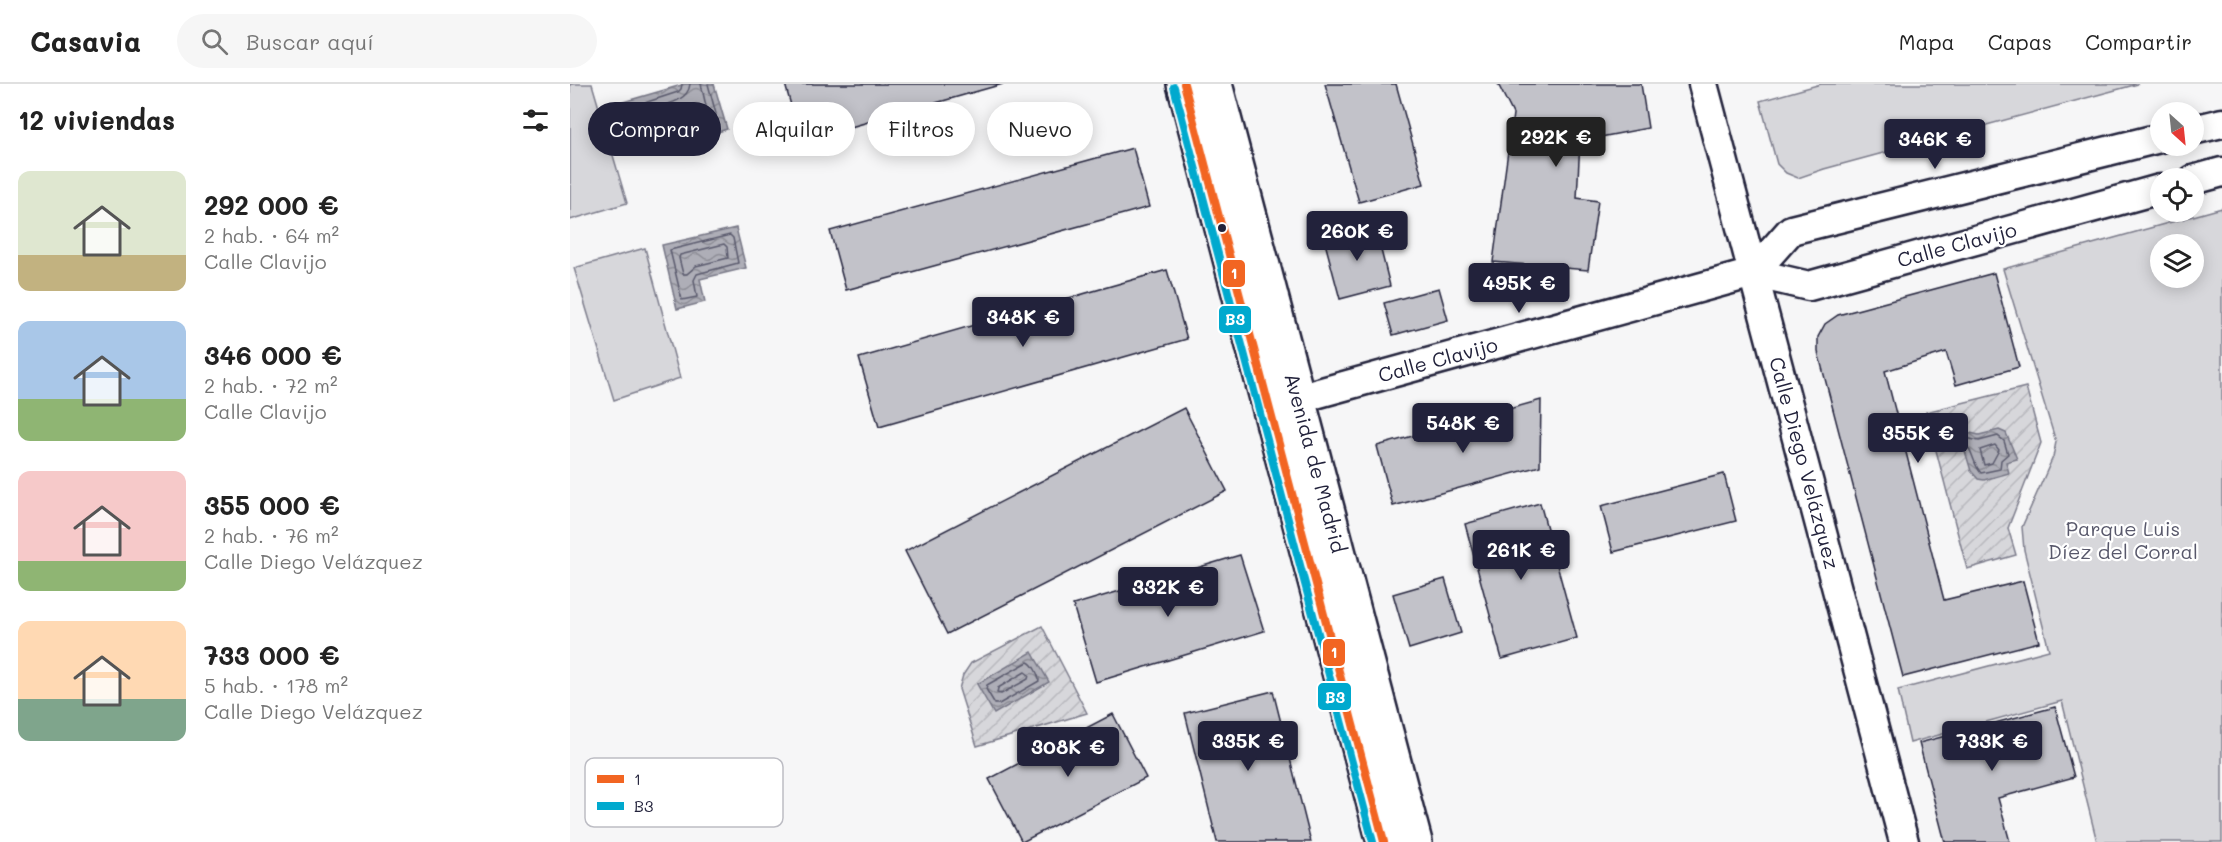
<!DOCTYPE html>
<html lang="es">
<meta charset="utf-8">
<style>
body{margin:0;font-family:Mali,sans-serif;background:#f6f6f6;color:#222;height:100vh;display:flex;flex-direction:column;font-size:22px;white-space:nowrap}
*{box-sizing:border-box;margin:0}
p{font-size:20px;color:#767676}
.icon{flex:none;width:33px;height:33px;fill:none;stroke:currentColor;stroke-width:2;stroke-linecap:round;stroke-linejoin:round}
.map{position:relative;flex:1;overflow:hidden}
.details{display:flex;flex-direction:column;background:#fff;width:570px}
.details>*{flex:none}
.hud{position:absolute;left:18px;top:18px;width:570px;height:54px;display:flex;gap:12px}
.needle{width:39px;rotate:153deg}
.tools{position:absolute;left:1580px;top:18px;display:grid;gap:12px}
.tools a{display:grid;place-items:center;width:54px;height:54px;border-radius:50%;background:#fff;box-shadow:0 3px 15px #0003;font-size:30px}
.price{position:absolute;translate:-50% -51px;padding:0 14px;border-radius:6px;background:#22223b;color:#fff;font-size:20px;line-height:39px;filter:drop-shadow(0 2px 3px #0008)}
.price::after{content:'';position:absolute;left:50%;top:36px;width:18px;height:14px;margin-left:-9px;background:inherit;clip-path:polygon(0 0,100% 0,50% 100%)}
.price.active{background:#222;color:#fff}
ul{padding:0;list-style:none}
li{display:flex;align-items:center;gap:18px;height:150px;padding:0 18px}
li span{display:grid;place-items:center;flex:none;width:168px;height:120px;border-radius:12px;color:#555}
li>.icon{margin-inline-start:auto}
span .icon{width:72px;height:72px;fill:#fffc;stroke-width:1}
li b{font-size:26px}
h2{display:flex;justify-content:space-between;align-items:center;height:72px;padding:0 18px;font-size:26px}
.chip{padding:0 21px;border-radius:27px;background:#fff;box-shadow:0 3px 15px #0003;font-size:21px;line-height:54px}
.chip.active{background:#22223b;color:#fff}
header{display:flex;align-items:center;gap:36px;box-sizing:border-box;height:84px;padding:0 30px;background:#fff;border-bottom:2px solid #e0e0e0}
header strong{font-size:28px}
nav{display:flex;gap:33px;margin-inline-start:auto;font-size:21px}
.search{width:420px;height:54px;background:#f6f6f6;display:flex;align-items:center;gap:15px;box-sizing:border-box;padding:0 21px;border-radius:33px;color:#767676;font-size:22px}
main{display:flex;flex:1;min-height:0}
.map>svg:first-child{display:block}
</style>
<header>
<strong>Casavia</strong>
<div class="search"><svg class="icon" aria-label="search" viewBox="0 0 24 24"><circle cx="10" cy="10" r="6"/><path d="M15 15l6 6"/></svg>Buscar aquí</div>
<nav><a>Mapa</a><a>Capas</a><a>Compartir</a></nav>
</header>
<main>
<section class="details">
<h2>12 viviendas<svg class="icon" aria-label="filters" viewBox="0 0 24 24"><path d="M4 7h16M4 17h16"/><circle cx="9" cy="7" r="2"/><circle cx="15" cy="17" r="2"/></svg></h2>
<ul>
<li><span style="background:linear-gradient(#dfe7d0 70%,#c2b280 0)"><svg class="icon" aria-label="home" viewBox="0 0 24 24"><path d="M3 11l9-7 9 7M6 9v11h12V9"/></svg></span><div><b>292 000 €</b><p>2 hab. · 64 m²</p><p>Calle Clavijo</p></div></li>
<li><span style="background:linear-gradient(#a9c7e8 65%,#8fb573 0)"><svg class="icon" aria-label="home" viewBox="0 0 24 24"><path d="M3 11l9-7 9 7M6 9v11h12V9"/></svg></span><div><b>346 000 €</b><p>2 hab. · 72 m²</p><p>Calle Clavijo</p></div></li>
<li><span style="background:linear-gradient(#f6c9c9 75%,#8fb573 0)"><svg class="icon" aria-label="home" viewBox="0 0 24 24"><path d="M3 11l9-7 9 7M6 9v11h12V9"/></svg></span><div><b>355 000 €</b><p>2 hab. · 76 m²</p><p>Calle Diego Velázquez</p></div></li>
<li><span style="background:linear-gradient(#ffd9b3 65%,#7fa58c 0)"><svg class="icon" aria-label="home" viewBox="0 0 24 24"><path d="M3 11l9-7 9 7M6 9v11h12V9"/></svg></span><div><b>733 000 €</b><p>5 hab. · 178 m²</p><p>Calle Diego Velázquez</p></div></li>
</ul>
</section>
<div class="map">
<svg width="1652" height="758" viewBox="0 0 1652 758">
<defs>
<pattern id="garden-furrows" width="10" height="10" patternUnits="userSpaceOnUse" patternTransform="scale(1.5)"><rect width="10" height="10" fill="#d7d7db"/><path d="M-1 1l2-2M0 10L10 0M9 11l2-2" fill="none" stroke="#b8b8bd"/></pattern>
<pattern id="water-waves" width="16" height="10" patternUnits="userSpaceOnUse" patternTransform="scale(1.5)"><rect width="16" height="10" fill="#aeaeb7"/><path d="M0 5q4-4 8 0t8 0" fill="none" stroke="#8d8d96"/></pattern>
</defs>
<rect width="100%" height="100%" fill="#f6f6f7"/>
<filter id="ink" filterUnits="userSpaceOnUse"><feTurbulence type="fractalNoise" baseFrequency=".0167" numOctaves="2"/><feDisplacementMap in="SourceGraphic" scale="12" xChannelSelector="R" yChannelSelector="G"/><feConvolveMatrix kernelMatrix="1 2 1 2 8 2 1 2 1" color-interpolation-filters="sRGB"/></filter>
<g filter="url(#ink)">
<g fill="#d7d7db" stroke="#7c7c8b" stroke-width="1.5" fill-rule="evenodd">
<polygon points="0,0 22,0 57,119 0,136"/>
<polygon points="1251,0 1568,0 1254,85 1228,94 1216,89 1207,80 1190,17"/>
<path d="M1652,124v634h-125l-35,-141 -152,42 -12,-53 151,-40 -25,-100 -2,-23 31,-70 3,-15 -53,-173zM1590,160h33v34h-33z"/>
<polygon points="75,164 110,294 44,316 4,184"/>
</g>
<g fill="url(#garden-furrows)" stroke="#7c7c8b" stroke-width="1.5">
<polygon points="1456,303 1471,359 1438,444 1446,471 1397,485 1356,328"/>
<polygon points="472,542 517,629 407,662 389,605 393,591 401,579"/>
</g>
<g fill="url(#water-waves)" stroke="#767685" stroke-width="1.5">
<polygon points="115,0 144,0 157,45 142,50 139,38 65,60 53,18"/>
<polygon points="166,144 176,184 130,195 135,218 107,225 92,161"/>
<polygon points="1429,346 1436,349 1447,375 1436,378 1439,389 1414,396 1408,395 1401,387 1395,367 1386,359 1386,352 1392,347 1409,351"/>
<polygon points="462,568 479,598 424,630 407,600"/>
</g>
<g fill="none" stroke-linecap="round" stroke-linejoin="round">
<g stroke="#5a5a6d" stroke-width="1.5">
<polyline points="112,0 111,5 108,8 62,23 69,51 136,33 145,34 146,30 138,0"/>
<path d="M120,0c-2,21 -33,21 -49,27l3,14 61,-16 1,-3 -5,-22"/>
<polygon points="160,151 163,154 168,179 127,190 124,196 127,213 112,216 100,166"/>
<polygon points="154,160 157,163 158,174 126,182 117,190 113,190 109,174 110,171"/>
<path d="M1428,352l6,5 4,13 -7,6 -1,9 -19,4c-9,-10 -7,-23 -18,-31v-3l3,-1 13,3z"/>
<polygon points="1425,361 1429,366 1422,379 1414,381 1410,366"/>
<path d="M458,578c5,2 11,13 11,19l-40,23h-4l-9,-15 1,-4z"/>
<polygon points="455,588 459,591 458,595 431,610 427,609 428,604"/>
</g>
</g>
<g fill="#c2c2c9" stroke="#22223b" stroke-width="1.5">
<polygon points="215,0 433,0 231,57"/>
<polygon points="755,0 826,0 854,100 789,118"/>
<polygon points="928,0 1071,0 1078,44 1010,57 1007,114 1028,117 1018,186 923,178 943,30"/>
<polygon points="563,64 579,123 276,206 260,147"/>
<polygon points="805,142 820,202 770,215 754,155"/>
<polygon points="597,186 617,255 309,343 289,274"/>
<polygon points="1424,189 1449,283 1386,301 1376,268 1315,287 1374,516 1453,497 1469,558 1333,593 1248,268 1248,253 1255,240 1268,231"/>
<polygon points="869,204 878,236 823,251 814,219"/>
<polygon points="971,316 970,382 823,422 807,362"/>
<polygon points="614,324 657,407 377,550 335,467"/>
<polygon points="1154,390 1166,437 1043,468 1031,422"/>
<polygon points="970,419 1007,554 932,575 895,440"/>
<polygon points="670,471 694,547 526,598 503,521"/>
<polygon points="875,495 891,549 839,565 823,510"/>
<polygon points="703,607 741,758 647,758 615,629"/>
<polygon points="1485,623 1504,693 1428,714 1440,758 1375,758 1349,659"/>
<polygon points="543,630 576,694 452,758 419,695"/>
</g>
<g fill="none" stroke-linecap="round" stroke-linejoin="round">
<defs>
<g id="minor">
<polyline points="1133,0 1334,758"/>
<polyline points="1623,46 1652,39"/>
<polyline points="1623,96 1652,88"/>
<polyline points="1183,189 1221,146 1590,54"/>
<polyline points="727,315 1183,189 1239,202 1590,105"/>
</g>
<g id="primary">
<polyline points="614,0 814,758"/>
<polyline points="645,0 845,758"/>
</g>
</defs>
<use href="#minor" stroke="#22223b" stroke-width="33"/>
<use href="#primary" stroke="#22223b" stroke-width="38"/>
<use href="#minor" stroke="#fff" stroke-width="28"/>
<use href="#primary" stroke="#fff" stroke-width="33"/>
<defs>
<polyline id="bus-1" points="614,0 814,758"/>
<polyline id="bus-2" points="604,3 803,758"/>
</defs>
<use href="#bus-1" stroke="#fff" stroke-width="12"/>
<use href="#bus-2" stroke="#fff" stroke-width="12"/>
<use href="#bus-1" stroke="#f26522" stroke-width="8"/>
<use href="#bus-2" stroke="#00a9ce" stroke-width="8"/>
</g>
</g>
<circle fill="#22223b" stroke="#fff" stroke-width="2" cx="652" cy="144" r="5"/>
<g text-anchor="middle" stroke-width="4.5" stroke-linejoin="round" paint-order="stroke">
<g font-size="20" fill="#22223b" stroke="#fff">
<text transform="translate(1387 161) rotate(-15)" y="7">Calle Clavijo</text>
<text transform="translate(868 276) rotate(-15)" y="7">Calle Clavijo</text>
<text transform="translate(745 379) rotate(75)" y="7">Avenida de Madrid</text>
<text transform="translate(1234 379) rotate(75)" y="7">Calle Diego Velázquez</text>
</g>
<g font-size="20" fill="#58586b" stroke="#fff">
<text x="1553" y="452">Parque Luis<tspan x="1553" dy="23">Díez del Corral</tspan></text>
</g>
</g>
<rect x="15" y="674" width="198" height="69" rx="9" fill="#fff" stroke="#bdbdc4" stroke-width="1.5"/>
<rect x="27" y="691" width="27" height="8" fill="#f26522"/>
<rect x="27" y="718" width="27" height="8" fill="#00a9ce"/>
<g font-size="16" fill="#22223b">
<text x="64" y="701">1</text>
<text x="64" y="728">B3</text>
</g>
<g stroke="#fff" stroke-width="2">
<rect x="652" y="175" width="24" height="29" rx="6" fill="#f26522"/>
<rect x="648" y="221" width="34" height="29" rx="6" fill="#00a9ce"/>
<rect x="752" y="554" width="24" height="29" rx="6" fill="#f26522"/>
<rect x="747" y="598" width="35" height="29" rx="6" fill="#00a9ce"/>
</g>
<g font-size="16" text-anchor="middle" font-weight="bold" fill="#fff">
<text x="664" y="195">1</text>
<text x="665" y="241">B3</text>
<text x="764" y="574">1</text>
<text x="765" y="619">B3</text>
</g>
</svg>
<div class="tools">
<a><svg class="needle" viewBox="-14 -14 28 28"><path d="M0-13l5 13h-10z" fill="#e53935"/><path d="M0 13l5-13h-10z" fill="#767676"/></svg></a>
<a><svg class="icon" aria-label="locate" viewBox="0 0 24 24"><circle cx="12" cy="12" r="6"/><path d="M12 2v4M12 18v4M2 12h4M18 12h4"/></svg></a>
<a><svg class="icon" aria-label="layers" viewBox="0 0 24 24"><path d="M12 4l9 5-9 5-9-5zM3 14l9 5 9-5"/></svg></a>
</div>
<b class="price active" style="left:986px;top:84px">292K €</b>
<b class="price" style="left:1365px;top:86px">346K €</b>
<b class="price" style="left:787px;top:178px">260K €</b>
<b class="price" style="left:949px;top:230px">495K €</b>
<b class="price" style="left:453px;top:264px">348K €</b>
<b class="price" style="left:893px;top:370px">548K €</b>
<b class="price" style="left:1348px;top:380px">355K €</b>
<b class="price" style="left:951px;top:497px">261K €</b>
<b class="price" style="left:598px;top:534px">332K €</b>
<b class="price" style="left:678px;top:688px">335K €</b>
<b class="price" style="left:1422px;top:688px">733K €</b>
<b class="price" style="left:498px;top:694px">308K €</b>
<div class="hud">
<a class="chip active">Comprar</a>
<a class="chip">Alquilar</a>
<a class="chip">Filtros</a>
<a class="chip">Nuevo</a>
</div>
</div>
</main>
